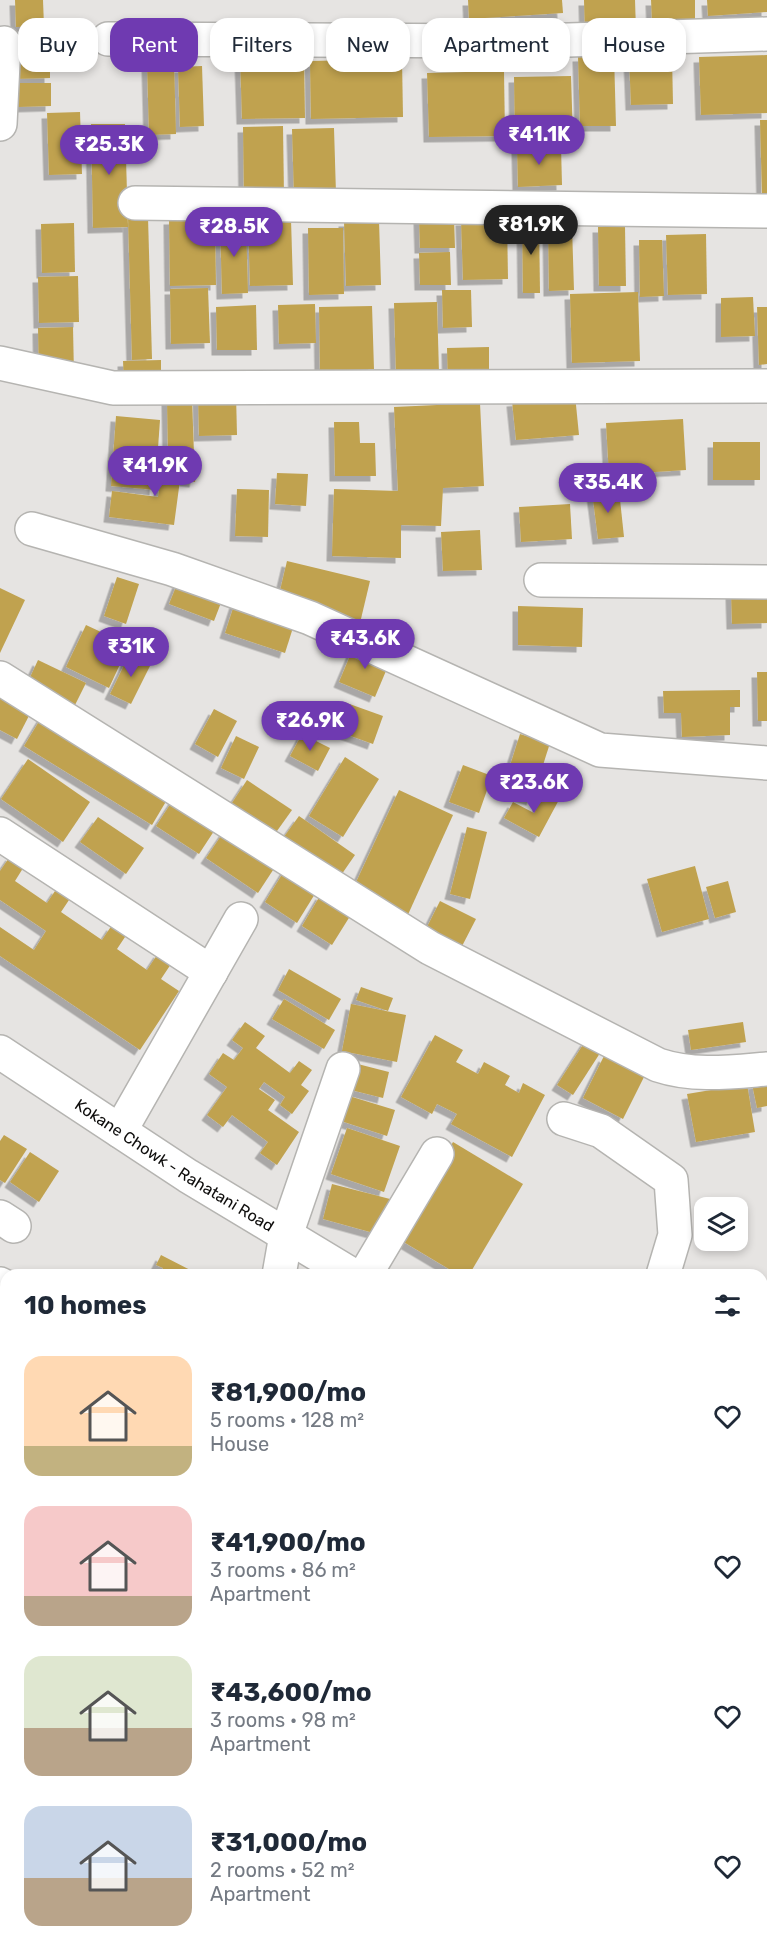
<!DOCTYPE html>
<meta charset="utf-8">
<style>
body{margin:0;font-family:Rubik,sans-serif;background:#f6f6f7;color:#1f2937;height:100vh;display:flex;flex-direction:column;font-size:22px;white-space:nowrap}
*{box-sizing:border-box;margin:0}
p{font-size:20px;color:#747a83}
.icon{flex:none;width:33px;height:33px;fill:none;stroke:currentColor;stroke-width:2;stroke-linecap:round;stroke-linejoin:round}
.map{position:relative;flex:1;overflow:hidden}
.sheet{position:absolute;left:0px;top:1269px;width:768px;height:684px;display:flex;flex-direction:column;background:#fff;border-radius:18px 18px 0 0;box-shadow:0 3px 9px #0003}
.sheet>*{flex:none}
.hud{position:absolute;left:18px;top:18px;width:732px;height:54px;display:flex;gap:12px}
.fabs{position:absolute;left:694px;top:1197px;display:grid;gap:12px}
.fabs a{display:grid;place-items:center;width:54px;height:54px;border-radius:12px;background:#fff;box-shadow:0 3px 9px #0003;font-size:30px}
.price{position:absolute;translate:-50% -51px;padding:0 14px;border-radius:21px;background:#6f3ab1;color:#fff;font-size:20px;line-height:39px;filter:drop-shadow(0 2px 3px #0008)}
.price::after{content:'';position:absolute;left:50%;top:36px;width:18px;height:14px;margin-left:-9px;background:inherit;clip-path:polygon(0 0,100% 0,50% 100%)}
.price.on{background:#222;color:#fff}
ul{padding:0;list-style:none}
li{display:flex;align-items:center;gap:18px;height:150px;padding:0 24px}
li span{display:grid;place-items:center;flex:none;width:168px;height:120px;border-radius:18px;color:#555}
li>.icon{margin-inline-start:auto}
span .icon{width:72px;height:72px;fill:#fffc;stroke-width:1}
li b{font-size:26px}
h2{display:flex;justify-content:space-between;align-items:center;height:72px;padding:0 24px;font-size:26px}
.tag{padding:0 21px;border-radius:18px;background:#fff;box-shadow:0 3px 9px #0003;font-size:21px;line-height:54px}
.tag.on{background:#6f3ab1;color:#fff}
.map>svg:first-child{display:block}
</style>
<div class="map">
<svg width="767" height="1953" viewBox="0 0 767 1953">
<defs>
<filter id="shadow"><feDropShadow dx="-5.5" dy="5.5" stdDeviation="0" flood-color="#0004"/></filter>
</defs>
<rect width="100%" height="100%" fill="#e6e4e2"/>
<g fill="#c0a250" filter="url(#shadow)">
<polygon points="15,0 43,0 44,26 16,27"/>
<polygon points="468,0 562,0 563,13 469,19"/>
<polygon points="584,0 635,0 636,30 585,33"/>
<polygon points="651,0 695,0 695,19 652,21"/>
<polygon points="707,0 767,0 767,12 708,16"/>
<polygon points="50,52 50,78 14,79 13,53"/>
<polygon points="304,55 305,118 242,119 240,57"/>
<polygon points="614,55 616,126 580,126 578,56"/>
<polygon points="767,55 767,113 701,115 699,57"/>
<polygon points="672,56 673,104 631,105 629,57"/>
<polygon points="402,59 403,117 311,119 310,61"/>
<polygon points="174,61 176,134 149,135 147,62"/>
<polygon points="202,66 204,126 180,127 178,67"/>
<polygon points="504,71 505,136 429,137 427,73"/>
<polygon points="571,76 573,139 515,140 514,77"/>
<polygon points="17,83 51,83 51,106 18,107"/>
<polygon points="80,112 82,174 49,175 47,113"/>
<polygon points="760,120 767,120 767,197 762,197"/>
<polygon points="91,124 125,124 128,227 93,228"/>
<polygon points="283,126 284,196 244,197 243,127"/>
<polygon points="334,128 336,194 294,196 292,129"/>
<polygon points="561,146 562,185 518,187 517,147"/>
<polygon points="148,217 152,359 132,360 128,218"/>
<polygon points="454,217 455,248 420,248 419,218"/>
<polygon points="215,218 216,285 170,286 169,219"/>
<polygon points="522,218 539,218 540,293 523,293"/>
<polygon points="291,219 293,285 250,286 248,220"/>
<polygon points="507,219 508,279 463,280 461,220"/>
<polygon points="344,221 379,221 381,285 346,286"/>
<polygon points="74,223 75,272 42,273 41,224"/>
<polygon points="220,223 246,223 248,293 222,294"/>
<polygon points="548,227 572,227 574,290 549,291"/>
<polygon points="598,227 625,227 626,286 599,286"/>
<polygon points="308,228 343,228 344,294 309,295"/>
<polygon points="706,234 707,294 668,295 666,235"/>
<polygon points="639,240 662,240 664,296 640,297"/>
<polygon points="450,252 451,285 420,285 419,253"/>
<polygon points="78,276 79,322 39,323 38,277"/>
<polygon points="208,288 210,343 171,344 170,289"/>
<polygon points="442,290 471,290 472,327 443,328"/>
<polygon points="638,292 640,361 572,363 570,294"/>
<polygon points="753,297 755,336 721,337 721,298"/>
<polygon points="437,302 439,373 396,374 394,303"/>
<polygon points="315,304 316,343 279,344 278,305"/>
<polygon points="256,305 257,350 217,350 216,307"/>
<polygon points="372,306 374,369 320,371 319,307"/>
<polygon points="757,307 767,307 767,364 759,365"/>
<polygon points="73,327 74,375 39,376 38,328"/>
<polygon points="489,347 489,383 448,384 447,348"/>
<polygon points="161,360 161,382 124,382 123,361"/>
<polygon points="236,394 237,435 199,436 198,395"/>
<polygon points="575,395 579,435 516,440 512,401"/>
<polygon points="192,398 194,454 168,454 167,399"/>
<polygon points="480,403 484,486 443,488 441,526 401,525 401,558 332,556 334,489 398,491 394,407"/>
<polygon points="116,416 160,420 155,490 111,486"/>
<polygon points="683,419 686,470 609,475 606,423"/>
<polygon points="334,422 359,422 360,443 375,443 376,476 335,476"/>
<rect x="713" y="442" width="47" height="38"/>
<polygon points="164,459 198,464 195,482 180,480 174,525 109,517 112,491 158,497"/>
<polygon points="277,473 308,474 306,506 275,504"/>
<polygon points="237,489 269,490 268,537 235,536"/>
<polygon points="619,490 624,537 598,539 592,492"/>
<polygon points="570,504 572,539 521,542 519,507"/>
<polygon points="480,530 482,570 443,571 441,532"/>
<polygon points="287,561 370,581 360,623 277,603"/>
<polygon points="117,577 139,584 126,624 104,616"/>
<polygon points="180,577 224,595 214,621 169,604"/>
<polygon points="0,588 25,600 0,653"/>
<polygon points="767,590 767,623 732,624 731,591"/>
<polygon points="237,596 297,615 285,653 225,633"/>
<polygon points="518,606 583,608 582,647 518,645"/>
<polygon points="86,625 129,645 109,688 66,667"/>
<polygon points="355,644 391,659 375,697 339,682"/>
<polygon points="131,651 152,662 131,704 110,694"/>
<polygon points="38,660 86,683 73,709 26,686"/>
<polygon points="757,672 767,672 767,721 758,721"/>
<polygon points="740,690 740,707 730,707 730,735 682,737 681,713 664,713 663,691"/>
<polygon points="0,691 33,708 17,739 0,730"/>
<polygon points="344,702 383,716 373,744 334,730"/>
<polygon points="214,709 237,721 218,757 195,744"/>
<polygon points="46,710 174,788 152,825 24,746"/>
<polygon points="302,734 330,748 318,771 290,756"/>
<polygon points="520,734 550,743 532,800 502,791"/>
<polygon points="236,736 259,747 244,779 221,768"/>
<polygon points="345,757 379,779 343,837 309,816"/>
<polygon points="28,759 90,802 63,842 1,799"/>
<polygon points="463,765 492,776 479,813 449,802"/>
<polygon points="247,780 292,810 272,838 228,809"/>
<polygon points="547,789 561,796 539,837 504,818 513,802 534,813"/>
<polygon points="399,790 453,815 406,919 351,893"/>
<polygon points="175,797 218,825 199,854 156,826"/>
<polygon points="299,816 355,855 337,881 281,841"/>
<polygon points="98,817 144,848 126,874 80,842"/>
<polygon points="467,827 487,832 470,899 450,894"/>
<polygon points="225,830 277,864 258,893 206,858"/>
<polygon points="11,855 25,865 15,881 47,903 57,888 71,897 61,912 102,940 112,925 127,934 117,949 147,970 159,952 173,961 161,979 179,991 140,1050 0,956 0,927 34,950 46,931 0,900 0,871"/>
<polygon points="695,866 709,919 662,932 647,879"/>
<polygon points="286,868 318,889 297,923 265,902"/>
<polygon points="728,881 736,912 715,918 706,887"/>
<polygon points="321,894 352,913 332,945 302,926"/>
<polygon points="440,901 476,919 459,952 424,933"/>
<polygon points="289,969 341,999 329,1020 278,990"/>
<polygon points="361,987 393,998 388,1011 356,1000"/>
<polygon points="284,999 335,1030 324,1049 272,1019"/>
<polygon points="351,1004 406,1015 397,1062 342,1051"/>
<polygon points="245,1022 265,1036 256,1048 290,1073 299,1061 312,1070 301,1085 309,1091 292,1114 280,1105 285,1097 264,1082 259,1089 275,1100 268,1110 299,1132 277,1165 260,1153 268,1142 232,1115 223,1127 207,1115 227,1087 209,1074 223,1053 234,1060 243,1048 232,1040"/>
<polygon points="743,1022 746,1042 691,1050 688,1030"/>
<polygon points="435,1035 463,1050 456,1062 478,1074 484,1062 510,1076 505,1085 519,1093 523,1083 545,1095 512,1157 451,1124 457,1114 437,1104 432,1114 401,1097"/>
<polygon points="586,1040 602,1050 573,1095 557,1085"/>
<polygon points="604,1056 644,1077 623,1119 583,1098"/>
<polygon points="346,1061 389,1072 383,1098 339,1087"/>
<polygon points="767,1081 767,1106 757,1108 752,1084"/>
<polygon points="747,1084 755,1132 696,1142 687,1094"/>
<polygon points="349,1096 395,1110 387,1136 341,1121"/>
<polygon points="347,1128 400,1146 384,1192 331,1174"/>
<polygon points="4,1135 27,1149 5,1183 0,1180 0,1141"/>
<polygon points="453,1142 523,1184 469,1275 459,1275 397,1238"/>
<polygon points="30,1152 59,1171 39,1202 10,1182"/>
<polygon points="332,1184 390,1199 381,1235 323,1219"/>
<polygon points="161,1255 200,1275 160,1275 163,1268 156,1265"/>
<polygon points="762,1306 767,1307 767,1344 762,1343"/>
<polygon points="1,1329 6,1331 6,1371 0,1368"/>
<polygon points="763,1353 767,1354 767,1398 762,1397"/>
<polygon points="762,1409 767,1410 767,1435 765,1449 762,1449"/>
<polygon points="0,1488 6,1491 6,1564 0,1562"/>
<polygon points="6,1675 6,1714 0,1712 0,1689"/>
<polygon points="0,1756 6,1758 6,1893 0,1891"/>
<polygon points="766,1789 767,1789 767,1853 762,1851 762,1809"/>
</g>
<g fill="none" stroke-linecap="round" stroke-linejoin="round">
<defs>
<g id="minor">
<polyline points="108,39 536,41 767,34"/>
<polyline points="0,124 4,43"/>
<polyline points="135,203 767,211"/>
<polyline points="0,363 113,388 767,386"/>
<polyline points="32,529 172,569 310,618 600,750 767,763"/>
<polyline points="541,580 767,582"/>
<path d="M0,678l430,270 228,117c36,12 73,7 109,4"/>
<polyline points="0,834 211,972"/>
<path id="s1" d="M0,1052l188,124 164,99"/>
<polyline points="564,1119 601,1131 671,1180 675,1235 663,1275"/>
<polyline points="120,1131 241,919"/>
<polyline points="0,1217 14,1226"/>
<polyline points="279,1275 286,1235 343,1069"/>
<polyline points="365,1275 437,1154"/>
<polyline points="0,1284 6,1287"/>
<polyline points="0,1431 6,1434"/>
<polyline points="762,1485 767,1485"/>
<polyline points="762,1549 767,1554"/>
<polyline points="0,1596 6,1598"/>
<polyline points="762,1695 767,1696"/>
<polyline points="0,1738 6,1740"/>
<polyline points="762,1873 767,1874"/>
<polyline points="607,1947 637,1953"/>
</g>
</defs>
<use href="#minor" stroke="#b5b4b1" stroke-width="36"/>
<use href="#minor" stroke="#fff" stroke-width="33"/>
</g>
<g text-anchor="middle" stroke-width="5" stroke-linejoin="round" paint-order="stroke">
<g font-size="16" fill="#0e0d0c" stroke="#fff">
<text dy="6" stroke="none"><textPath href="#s1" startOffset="208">Kokane Chowk - Rahatani Road</textPath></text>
</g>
</g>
</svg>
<div class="fabs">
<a><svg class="icon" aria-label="layers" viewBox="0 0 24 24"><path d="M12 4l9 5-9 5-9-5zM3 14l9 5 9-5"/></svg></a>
</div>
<b class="price" style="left:539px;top:166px">₹41.1K</b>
<b class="price" style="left:109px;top:176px">₹25.3K</b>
<b class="price on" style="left:531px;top:256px">₹81.9K</b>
<b class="price" style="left:234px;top:258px">₹28.5K</b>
<b class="price" style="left:155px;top:497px">₹41.9K</b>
<b class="price" style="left:608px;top:514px">₹35.4K</b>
<b class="price" style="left:365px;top:670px">₹43.6K</b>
<b class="price" style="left:131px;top:678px">₹31K</b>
<b class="price" style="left:310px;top:752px">₹26.9K</b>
<b class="price" style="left:534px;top:814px">₹23.6K</b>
<div class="hud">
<a class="tag">Buy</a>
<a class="tag on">Rent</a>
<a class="tag">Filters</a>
<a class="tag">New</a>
<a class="tag">Apartment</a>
<a class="tag">House</a>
</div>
<section class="sheet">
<h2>10 homes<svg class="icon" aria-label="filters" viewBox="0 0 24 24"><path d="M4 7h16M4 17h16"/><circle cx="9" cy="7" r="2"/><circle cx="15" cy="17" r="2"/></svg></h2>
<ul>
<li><span style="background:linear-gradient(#ffd9b3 75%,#c2b280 0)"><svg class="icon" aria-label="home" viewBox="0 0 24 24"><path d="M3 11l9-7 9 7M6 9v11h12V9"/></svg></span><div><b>₹81,900/mo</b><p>5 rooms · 128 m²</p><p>House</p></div><svg class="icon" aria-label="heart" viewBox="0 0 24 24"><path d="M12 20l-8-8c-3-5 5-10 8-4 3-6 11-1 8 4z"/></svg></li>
<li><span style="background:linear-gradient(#f6c9c9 75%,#b9a48a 0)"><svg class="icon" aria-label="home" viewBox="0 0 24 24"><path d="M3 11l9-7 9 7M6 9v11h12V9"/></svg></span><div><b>₹41,900/mo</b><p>3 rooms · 86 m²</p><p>Apartment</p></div><svg class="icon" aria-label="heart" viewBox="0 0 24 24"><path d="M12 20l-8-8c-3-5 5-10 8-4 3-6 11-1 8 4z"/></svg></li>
<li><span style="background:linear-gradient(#dfe7d0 60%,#b9a48a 0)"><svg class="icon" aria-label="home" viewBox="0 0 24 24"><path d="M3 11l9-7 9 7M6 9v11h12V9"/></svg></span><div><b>₹43,600/mo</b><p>3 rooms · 98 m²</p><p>Apartment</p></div><svg class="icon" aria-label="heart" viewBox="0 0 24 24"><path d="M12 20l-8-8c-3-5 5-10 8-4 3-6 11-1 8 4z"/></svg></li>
<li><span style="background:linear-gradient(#c9d6e8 60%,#b9a48a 0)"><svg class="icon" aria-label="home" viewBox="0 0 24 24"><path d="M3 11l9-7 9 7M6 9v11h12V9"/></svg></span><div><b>₹31,000/mo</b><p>2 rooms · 52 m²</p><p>Apartment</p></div><svg class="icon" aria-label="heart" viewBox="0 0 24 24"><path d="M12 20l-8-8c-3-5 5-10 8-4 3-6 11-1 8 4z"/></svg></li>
</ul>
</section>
</div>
